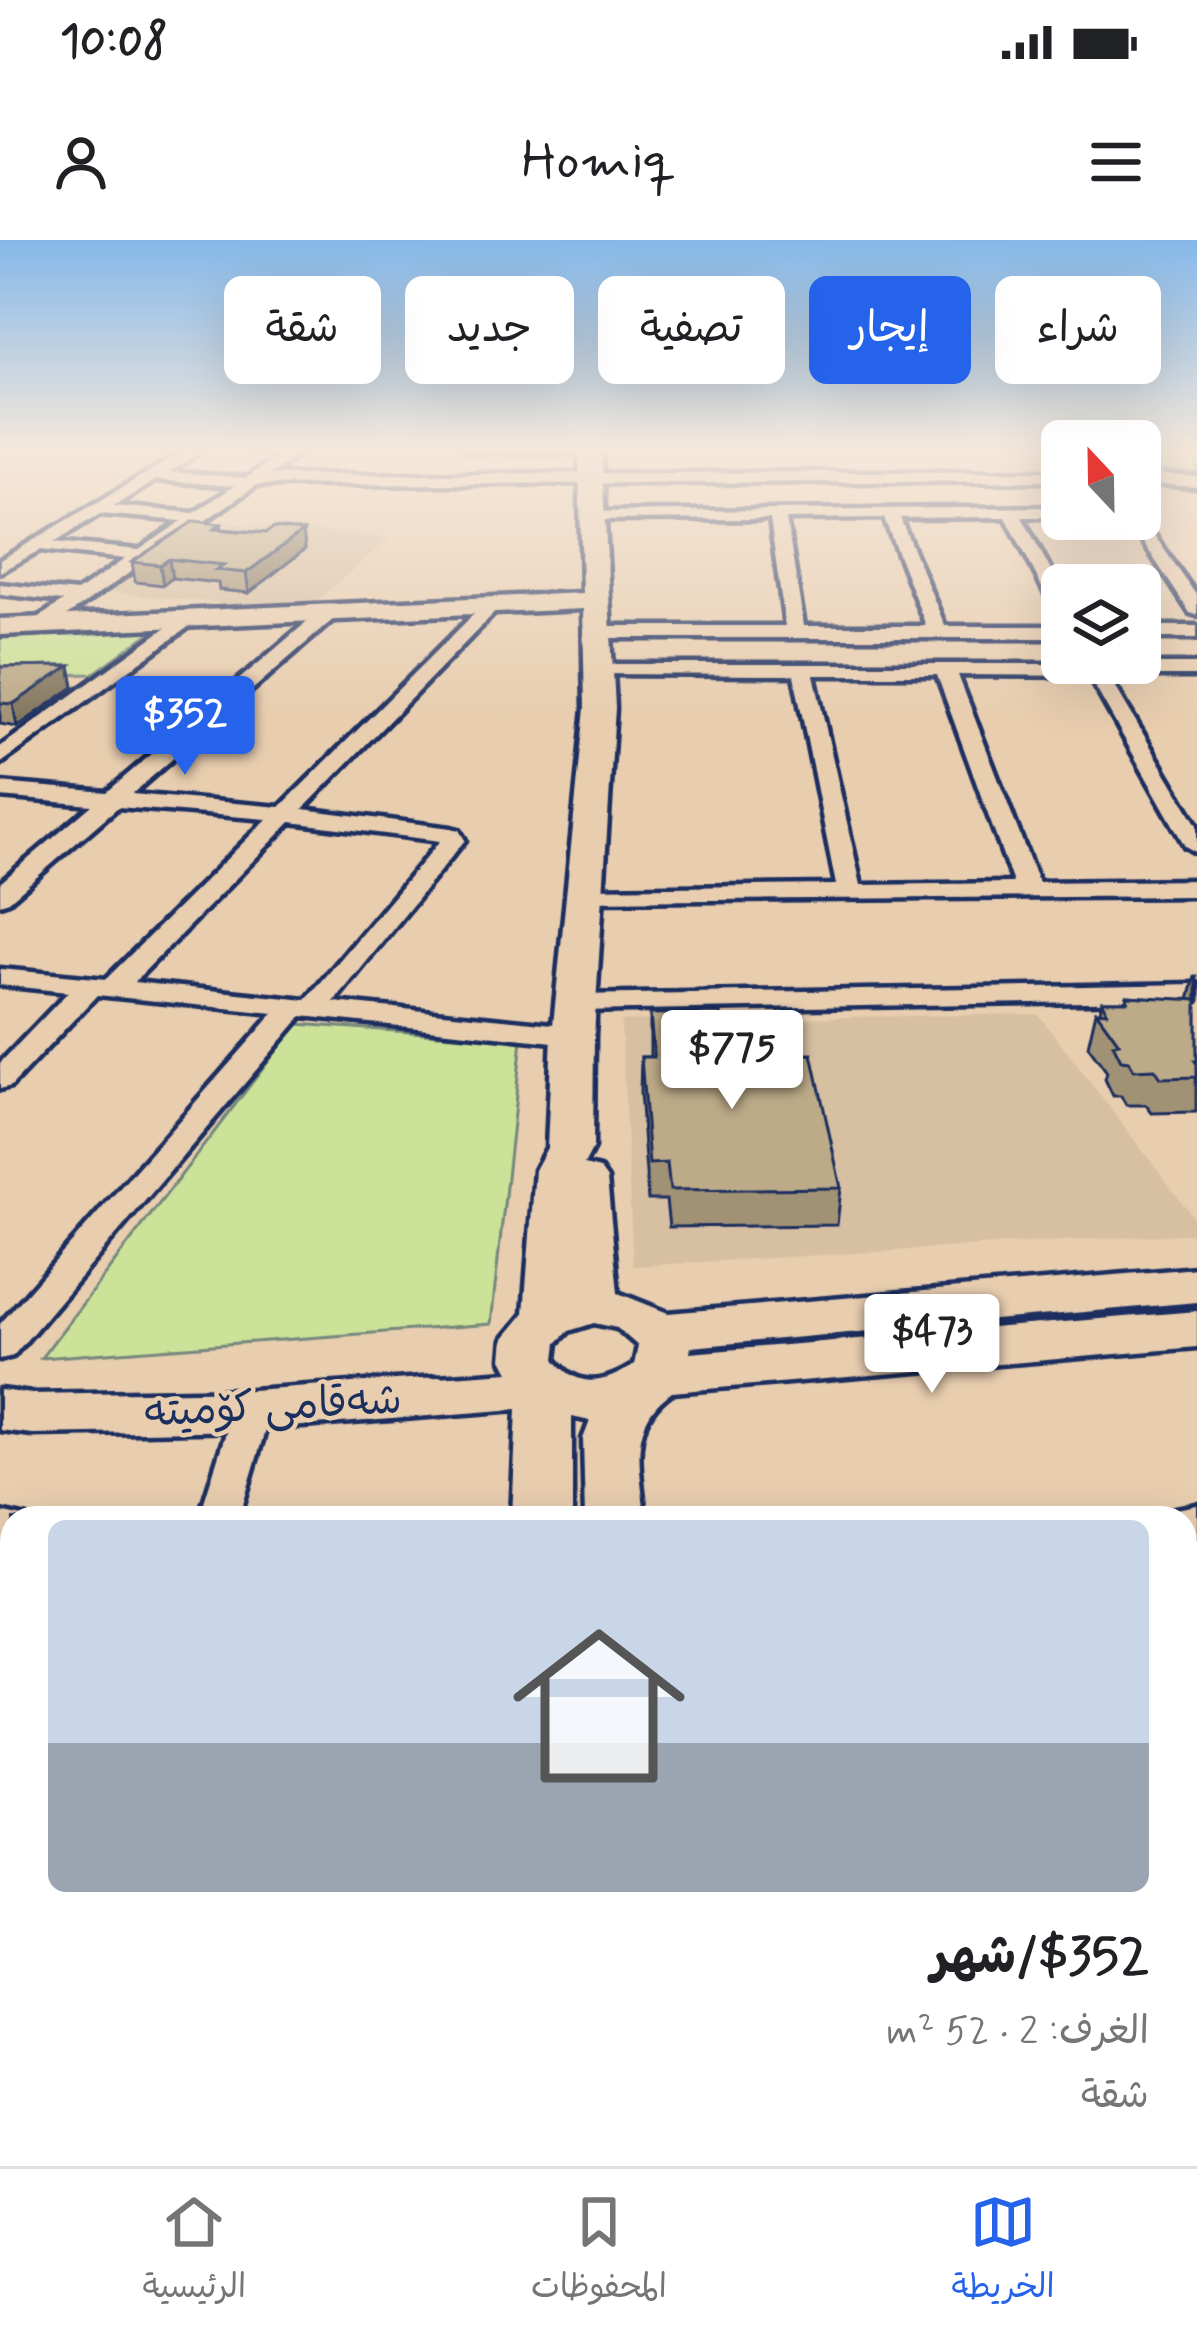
<!DOCTYPE html>
<html lang="ar">
<meta charset="utf-8">
<style>
body{margin:0;font-family:Mynerve,"Playpen Sans Arabic",sans-serif;background:#f6f6f6;color:#202124;direction:rtl;height:100vh;display:flex;flex-direction:column;font-size:45px;white-space:nowrap}
*{box-sizing:border-box;margin:0}
p{font-size:39px;color:#757577}
.icon{flex:none;width:66px;height:66px;fill:none;stroke:currentColor;stroke-width:2;stroke-linecap:round;stroke-linejoin:round}
.map{position:relative;flex:1;overflow:hidden;direction:ltr}
.side{position:absolute;left:0px;top:1266px;width:1197px;height:660px;display:flex;flex-direction:column;background:#fff;border-radius:36px 36px 0 0;box-shadow:0 12px 48px #0002;direction:rtl}
.side>*{flex:none}
.guide{position:absolute;left:36px;top:36px;width:1125px;height:108px;direction:rtl;display:flex;gap:24px}
.needle{width:78px;rotate:338deg}
.buttons{position:absolute;left:1041px;top:180px;display:grid;gap:24px}
.buttons a{display:grid;place-items:center;width:120px;height:120px;border-radius:18px;background:#fff;box-shadow:0 12px 48px #0002;font-size:60px}
.price{position:absolute;translate:-50% -102px;padding:0 27px;border-radius:12px;background:#fff;color:#222;font-size:39px;line-height:78px;filter:drop-shadow(0 3px 6px #0008)}
.price::after{content:'';position:absolute;left:50%;top:72px;width:36px;height:27px;margin-left:-18px;background:inherit;clip-path:polygon(0 0,100% 0,50% 100%)}
.price.current{background:#2563eb;color:#fff}
ul{padding:0;list-style:none}
li{display:grid;align-content:center;gap:24px;height:636px;padding:0 48px}
li+li{border-top:3px solid #e0e0e0}
li span{display:grid;place-items:center;height:372px;border-radius:18px;color:#555}
li>.icon{margin-inline-start:auto}
span .icon{width:216px;height:216px;fill:#fffc;stroke-width:1}
li b{font-size:51px}
.chip{padding:0 42px;border-radius:18px;background:#fff;box-shadow:0 12px 48px #0002;font-size:42px;line-height:108px}
.chip.current{background:#2563eb;color:#fff}
.status{display:flex;justify-content:space-between;align-items:center;height:84px;padding:0 60px;background:#fff;direction:ltr}
.status svg{height:33px;fill:currentColor}
header{display:flex;justify-content:space-between;align-items:center;height:156px;padding:0 48px;background:#fff;font-size:54px;font-weight:600}
.menu{display:flex;justify-content:space-around;align-items:center;height:168px;border-top:3px solid #e0e0e0;background:#fff;font-size:33px;color:#757577}
.menu a{display:grid;justify-items:center;gap:6px}
.menu .current{color:#2563eb}
.map>svg:first-child{display:block}
</style>
<div class="status"><b>10:08</b><svg viewBox="0 0 49 12"><path d="M0 12V9h3v3zM5 12V6h3v6zM10 12V3h3v9zM15 12V0h3v12zM26 1h20v11H26zM47 4h2v5h-2z"/></svg></div>
<header><svg class="icon" aria-label="menu" viewBox="0 0 24 24"><path d="M4 6h16M4 12h16M4 18h16"/></svg>Homiq<svg class="icon" aria-label="person" viewBox="0 0 24 24"><circle cx="12" cy="8" r="4"/><path d="M4 21q1-7 8-7t8 7"/></svg></header>
<div class="map">
<svg width="1197" height="1926" viewBox="0 0 1197 1926">
<rect width="100%" height="100%" fill="#e8cdaf"/>
<filter id="ink" filterUnits="userSpaceOnUse"><feTurbulence type="fractalNoise" baseFrequency=".00833" numOctaves="2"/><feDisplacementMap in="SourceGraphic" scale="24" xChannelSelector="R" yChannelSelector="G"/><feConvolveMatrix kernelMatrix="1 2 1 2 8 2 1 2 1" color-interpolation-filters="sRGB"/></filter>
<g filter="url(#ink)">
<g fill="#d7bfa2">
<polygon points="208,281 390,298 315,362 272,368 105,352"/>
<polygon points="1038,774 1197,982 1197,993 633,1026 621,781"/>
</g>
<g fill="#cce298" stroke="#74887b" stroke-width="3">
<polygon points="1140,208 1197,214 1197,238 1140,234"/>
<polygon points="155,389 93,434 0,436 0,393"/>
<polygon points="297,784 522,800 491,1084 41,1118"/>
</g>
<g fill="none" stroke-linecap="round" stroke-linejoin="round">
<defs>
<g id="street">
<path d="M189,208h17l-36,24 76,6 32,-22 -45,-8h74l-37,27 792,-4v10l-805,4 -212,146h-14v-8l32,-22 -63,-7v-10l77,8 48,-33 -85,-9 -40,22v-12zM157,240l77,6 -40,27 -80,-7zM100,274l82,7 -43,29 -85,-8z"/>
<polygon points="462,208 596,208 597,210 590,214 469,212"/>
<polygon points="1140,233 1197,237 1197,247 1140,243"/>
<path d="M1062,267v10h-40l40,74v23l-9,-6 -47,-91 -106,1 45,108h117v12h-463l-10,-6 10,-6h186l-15,-107 -181,1 -8,-5 2,-3zM884,278l42,108h-122l-18,-107z"/>
<polygon points="1140,275 1197,356 1197,375 1190,373 1128,279 1140,279"/>
<path d="M487,361l15,4 -199,204 148,19 8,2 6,10 -131,162 239,24 14,9 -14,9 -271,-28 -289,340 -13,3v-35l274,-311 -177,-18 -86,91 -11,3v-26l68,-71 -68,-7v-16l106,10 161,-160 -149,-12 -109,94 -9,3v-21l92,-78 -92,-8v-14l107,9 215,-183h14v8l-204,177 148,13zM291,582l149,19 -134,159 -172,-18z"/>
<polygon points="182,376 198,380 0,524 0,507"/>
<rect x="1140" y="386" width="57" height="12"/>
<path d="M593,424h604v12h-88l88,149v28l-12,-7 -96,-170 -131,-1 80,207 159,-2v16l-618,5 -4,-5 13,-8 248,-3 -42,-210 -194,-1 -10,-6zM814,435h123l76,208 -152,2z"/>
<polygon points="1197,744 1197,760 577,771 563,763 577,755"/>
<polygon points="252,1156 265,1160 271,1170 239,1278 199,1278 233,1170 239,1160"/>
<polygon points="1197,1265 1197,1295 1185,1297 1185,1278 1166,1278 1171,1270"/>
<polygon points="0,1272 27,1278 12,1278 12,1304 0,1304"/>
<rect x="0" y="1313" width="12" height="32"/>
<polygon points="1197,1604 1197,1650 1185,1651 1185,1605"/>
<polygon points="0,1893 12,1893 12,1914 381,1914 376,1926 0,1926"/>
<polygon points="1026,1914 1082,1914 1085,1926 1029,1926"/>
</g>
<g id="secondary">
<path d="M579,208h22l14,260 -21,327 -1,113 -9,17 16,4 7,10 11,114 50,20 529,-45v34l-506,45 -1,6 507,-42v36l-525,45c-46,32 -31,76 -27,126h-60l-2,-79 7,-18 -18,-4v101h-60l5,-109 -265,21 -220,4 -32,-4v-40l32,4 220,-4 257,-18 -7,-13 2,-21 20,-24 11,-144 12,-22 5,-113 33,-327 -2,-99 -583,26v-16l582,-26zM594,1083l23,5 21,18 -4,19c-28,18 -56,26 -79,-6l2,-16 12,-12z"/>
<rect x="487" y="1914" width="82" height="12"/>
<polygon points="608,1914 690,1914 691,1926 609,1926"/>
</g>
</defs>
<use href="#street" stroke="#1b2f5e" stroke-width="9"/>
<use href="#secondary" stroke="#1b2f5e" stroke-width="9"/>
<use href="#street" fill="#e8cdaf" fill-rule="evenodd"/>
<use href="#secondary" fill="#e8cdaf" fill-rule="evenodd"/>
</g>
<g fill="#a29275" stroke="#1b2f5e" stroke-width="3">
<polygon points="221,284 222,289 266,293 303,291 305,309 249,353 219,350 218,343 172,338 163,345 135,342 132,322"/>
<polygon points="70,426 74,447 17,487 0,484 0,427"/>
<polygon points="1195,737 1197,737 1196,872 1152,873 1146,865 1126,865 1121,856 1113,856 1105,839 1107,832 1088,806 1096,771 1100,771 1102,761 1126,761 1127,756 1189,760"/>
<polygon points="650,774 727,815 841,948 837,985 669,987 666,960 648,960 640,852 641,817 650,817"/>
</g>
<g fill="#84775f" stroke="#1b2f5e" stroke-width="3">
<polygon points="303,291 305,309 249,353 246,333"/>
<polygon points="169,319 172,338 163,345 160,325"/>
<polygon points="70,426 74,447 17,487 13,464"/>
</g>
<g fill="#bcaa88" stroke="#1b2f5e" stroke-width="3">
<polygon points="194,281 221,284 214,289 266,293 274,288 303,291 246,333 216,330 224,325 169,319 160,325 132,322"/>
<polygon points="70,426 13,464 0,463 0,427"/>
<polygon points="1127,756 1197,760 1197,821 1195,821 1197,824 1197,837 1161,838 1155,829 1134,830 1129,821 1121,820 1113,804 1119,803 1096,771 1107,772 1102,761 1128,761"/>
<polygon points="721,773 727,815 812,814 841,948 670,950 667,923 649,924 641,817 654,817 650,774"/>
</g>
</g>
<linearGradient id="sky" x2="0" y2="1"><stop stop-color="#85b8e9"/><stop offset="0.44" stop-color="#f5e8db"/><stop offset="1" stop-color="#f5e8db" stop-opacity="0"/></linearGradient>
<rect width="1197" height="478" fill="url(#sky)"/>
<g text-anchor="middle" stroke-width="9" stroke-linejoin="round" paint-order="stroke">
<g font-size="42" fill="#1b2f5e" stroke="#e8cdaf">
<text transform="translate(273 1164) rotate(-3)" y="15">شەقامی کۆمیتە</text>
</g>
</g>
</svg>
<div class="buttons">
<a><svg class="needle" viewBox="-14 -14 28 28"><path d="M0-13l5 13h-10z" fill="#e53935"/><path d="M0 13l5-13h-10z" fill="#757577"/></svg></a>
<a><svg class="icon" aria-label="layers" viewBox="0 0 24 24"><path d="M12 4l9 5-9 5-9-5zM3 14l9 5 9-5"/></svg></a>
</div>
<b class="price current" style="left:185px;top:538px">$352</b>
<b class="price" style="left:732px;top:872px">$775</b>
<b class="price" style="left:932px;top:1156px">$473</b>
<div class="guide">
<a class="chip">شراء</a>
<a class="chip current">إيجار</a>
<a class="chip">تصفية</a>
<a class="chip">جديد</a>
<a class="chip">شقة</a>
</div>
<section class="side">
<ul>
<li><span style="background:linear-gradient(#c9d6e8 60%,#9aa5b1 0)"><svg class="icon" aria-label="home" viewBox="0 0 24 24"><path d="M3 11l9-7 9 7M6 9v11h12V9"/></svg></span><div><b>$352/شهر</b><p>الغرف: 2 · 52 m²</p><p>شقة</p></div></li>
</ul>
</section>
</div>
<nav class="menu">
<a class="current"><svg class="icon" aria-label="map" viewBox="0 0 24 24"><path d="M3 6l6-2 6 2 6-2v14l-6 2-6-2-6 2zM9 4v14M15 6v14"/></svg>الخريطة</a>
<a><svg class="icon" aria-label="saved" viewBox="0 0 24 24"><path d="M7 4h10v16l-5-4-5 4z"/></svg>المحفوظات</a>
<a><svg class="icon" aria-label="home" viewBox="0 0 24 24"><path d="M3 11l9-7 9 7M6 9v11h12V9"/></svg>الرئيسية</a>
</nav>
